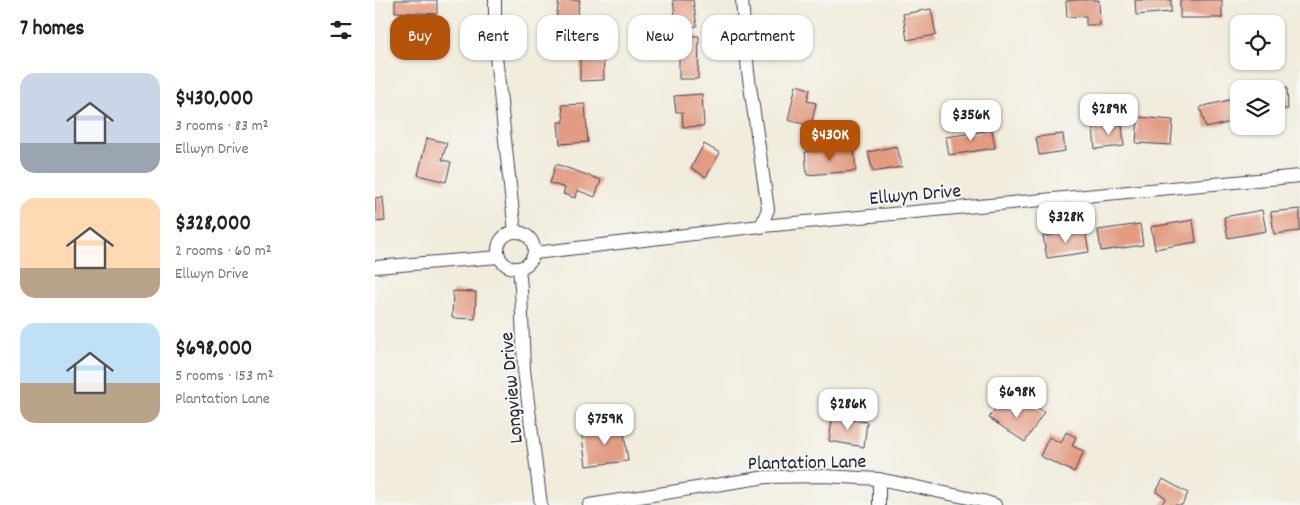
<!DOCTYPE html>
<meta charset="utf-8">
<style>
body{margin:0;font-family:Dekko,sans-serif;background:#f6f6f6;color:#222;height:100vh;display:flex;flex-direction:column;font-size:19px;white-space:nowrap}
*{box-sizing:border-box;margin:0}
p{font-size:16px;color:#767676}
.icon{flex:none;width:28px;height:28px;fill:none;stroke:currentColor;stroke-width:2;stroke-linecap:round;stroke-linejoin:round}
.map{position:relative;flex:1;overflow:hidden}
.side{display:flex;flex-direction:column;background:#fff;width:375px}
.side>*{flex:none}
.top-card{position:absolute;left:15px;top:15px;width:475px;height:45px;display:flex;gap:10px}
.buttons{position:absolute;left:855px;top:15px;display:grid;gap:10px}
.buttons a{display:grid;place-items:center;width:55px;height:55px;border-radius:10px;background:#fff;box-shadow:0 1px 4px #0004;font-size:25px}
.price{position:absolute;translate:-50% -42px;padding:0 11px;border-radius:10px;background:#fff;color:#222;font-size:16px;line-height:32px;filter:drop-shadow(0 1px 2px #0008)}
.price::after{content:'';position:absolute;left:50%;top:30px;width:15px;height:11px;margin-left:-8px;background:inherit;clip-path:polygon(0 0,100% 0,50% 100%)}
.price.active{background:#b45309;color:#fff}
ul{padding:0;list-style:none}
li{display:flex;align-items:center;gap:15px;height:125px;padding:0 20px}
li span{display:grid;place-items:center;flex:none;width:140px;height:100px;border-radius:15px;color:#555}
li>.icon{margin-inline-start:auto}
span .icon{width:60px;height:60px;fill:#fffc;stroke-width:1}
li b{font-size:21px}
h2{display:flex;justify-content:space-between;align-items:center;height:60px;padding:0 20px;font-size:21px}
.chip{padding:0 18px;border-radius:15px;background:#fff;box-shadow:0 1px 4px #0004;font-size:18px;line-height:45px}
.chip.active{background:#b45309;color:#fff}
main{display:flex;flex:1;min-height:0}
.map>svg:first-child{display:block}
</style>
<main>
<section class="side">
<h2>7 homes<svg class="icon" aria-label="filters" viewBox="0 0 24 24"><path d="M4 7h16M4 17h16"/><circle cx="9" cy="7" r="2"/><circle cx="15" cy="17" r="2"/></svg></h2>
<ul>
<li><span style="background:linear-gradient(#c9d6e8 70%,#9aa5b1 0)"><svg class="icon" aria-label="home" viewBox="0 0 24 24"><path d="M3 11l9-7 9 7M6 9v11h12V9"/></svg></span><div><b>$430,000</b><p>3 rooms · 83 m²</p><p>Ellwyn Drive</p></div></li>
<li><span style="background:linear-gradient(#ffd9b3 70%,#b9a48a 0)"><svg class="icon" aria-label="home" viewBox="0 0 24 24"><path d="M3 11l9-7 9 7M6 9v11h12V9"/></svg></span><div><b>$328,000</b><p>2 rooms · 60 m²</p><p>Ellwyn Drive</p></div></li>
<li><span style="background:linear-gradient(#bfe0f5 60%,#b9a48a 0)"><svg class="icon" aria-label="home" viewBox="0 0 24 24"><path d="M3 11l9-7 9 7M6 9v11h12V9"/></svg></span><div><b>$698,000</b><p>5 rooms · 153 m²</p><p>Plantation Lane</p></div></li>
</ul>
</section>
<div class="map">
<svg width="925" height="505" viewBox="0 0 925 505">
<rect width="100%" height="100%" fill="#f6f6f2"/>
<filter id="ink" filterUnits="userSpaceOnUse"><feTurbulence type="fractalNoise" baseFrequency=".02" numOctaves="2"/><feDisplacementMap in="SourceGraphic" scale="10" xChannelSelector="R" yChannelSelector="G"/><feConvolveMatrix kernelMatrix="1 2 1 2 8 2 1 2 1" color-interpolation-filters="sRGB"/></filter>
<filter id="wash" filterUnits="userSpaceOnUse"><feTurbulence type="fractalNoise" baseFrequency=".0096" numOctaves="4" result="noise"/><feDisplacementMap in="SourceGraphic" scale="20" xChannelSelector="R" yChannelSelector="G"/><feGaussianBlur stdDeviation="1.12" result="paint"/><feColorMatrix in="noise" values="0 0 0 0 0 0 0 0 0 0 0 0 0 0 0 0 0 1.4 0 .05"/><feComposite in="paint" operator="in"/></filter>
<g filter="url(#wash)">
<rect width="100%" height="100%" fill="#f1ecdb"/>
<g id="blocks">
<g fill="#e39b82">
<polygon points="20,0 62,0 62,14 20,12"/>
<polygon points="184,0 205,0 201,22 181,19"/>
<polygon points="298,0 318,0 322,26 302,29"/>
<polygon points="702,0 724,0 725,25 711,25 711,16 692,17 691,1"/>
<polygon points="760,0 796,0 796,12 761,15"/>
<rect x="805" y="0" width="42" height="18"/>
<polygon points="556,9 561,35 532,40 528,14"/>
<polygon points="304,36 324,36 323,79 304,79"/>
<polygon points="205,41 228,41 229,80 205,81"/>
<polygon points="421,85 435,89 432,101 441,103 436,126 413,120"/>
<polygon points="912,87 913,109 901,110 901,88"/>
<polygon points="327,94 329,126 308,127 307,112 301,112 299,96"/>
<polygon points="854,100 860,121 831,128 825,107"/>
<polygon points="210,104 213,142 185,144 183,122 189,122 187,105"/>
<polygon points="763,117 798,120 796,145 761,143"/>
<polygon points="747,124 749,146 720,149 718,127"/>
<polygon points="617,130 620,148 574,155 571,137"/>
<polygon points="688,134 690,151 664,155 661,137"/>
<polygon points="52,138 72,143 67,160 76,162 71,182 43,175"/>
<polygon points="329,144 345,153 331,177 316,168"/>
<polygon points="522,146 527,167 498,172 493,152"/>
<polygon points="479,148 481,171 432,175 430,152"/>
<polygon points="181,164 226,180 220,197 202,190 200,198 188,194 190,188 175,183"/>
<polygon points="8,197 10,221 0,222 0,198"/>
<polygon points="925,209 925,231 899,234 896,212"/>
<polygon points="887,210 891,231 853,238 849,217"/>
<polygon points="818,220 821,242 780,249 776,227"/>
<polygon points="765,224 768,245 726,251 723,230"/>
<polygon points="710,230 714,252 672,258 668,236"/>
<polygon points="78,291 101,292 100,319 77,318"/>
<polygon points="650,400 669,412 650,442 614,418 625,401 642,412"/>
<polygon points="458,413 468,414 468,419 492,422 489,447 454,441"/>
<polygon points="248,425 253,461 211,466 206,430"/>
<polygon points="691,432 701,437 697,446 709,451 699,472 665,456 674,437 686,443"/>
<polygon points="788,479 813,493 807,505 786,505 791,498 781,492"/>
</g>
</g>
</g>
<g filter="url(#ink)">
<use href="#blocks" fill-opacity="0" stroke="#414053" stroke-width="1"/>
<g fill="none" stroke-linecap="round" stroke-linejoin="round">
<defs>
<g id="minor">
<polyline points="120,0 120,47 140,232"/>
<polyline points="367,0 373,72 393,209 386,227"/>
<circle cx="141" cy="250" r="18"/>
<polyline points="160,253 377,227 925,176"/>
<polyline points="0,267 124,257"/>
<polyline points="144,268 146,288 149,370 166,505"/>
<polyline points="214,505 391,477 449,476 504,479 608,501 620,505"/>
<polyline points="504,505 504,479"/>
</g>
</defs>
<use href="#minor" stroke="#414053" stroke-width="14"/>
<use href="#minor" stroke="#fff" stroke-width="12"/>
</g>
</g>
<g text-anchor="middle" stroke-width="4" stroke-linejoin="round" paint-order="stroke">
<g font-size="20" fill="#22223b" stroke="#f6f6f2">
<text transform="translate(540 193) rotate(-5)" y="7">Ellwyn Drive</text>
<text transform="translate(135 388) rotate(-95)" y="7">Longview Drive</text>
<text transform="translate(432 461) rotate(-1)" y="7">Plantation Lane</text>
</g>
</g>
</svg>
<div class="buttons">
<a><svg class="icon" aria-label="locate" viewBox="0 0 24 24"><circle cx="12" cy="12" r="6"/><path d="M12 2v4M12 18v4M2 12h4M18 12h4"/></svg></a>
<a><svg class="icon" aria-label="layers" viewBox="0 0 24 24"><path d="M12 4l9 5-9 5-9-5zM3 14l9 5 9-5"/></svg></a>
</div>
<b class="price" style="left:734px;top:136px">$289K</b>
<b class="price" style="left:596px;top:142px">$356K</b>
<b class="price active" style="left:455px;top:162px">$430K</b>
<b class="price" style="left:691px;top:244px">$328K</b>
<b class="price" style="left:642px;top:419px">$698K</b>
<b class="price" style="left:473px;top:431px">$286K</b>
<b class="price" style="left:230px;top:446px">$759K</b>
<div class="top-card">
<a class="chip active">Buy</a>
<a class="chip">Rent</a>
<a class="chip">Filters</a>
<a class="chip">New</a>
<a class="chip">Apartment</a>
</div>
</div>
</main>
